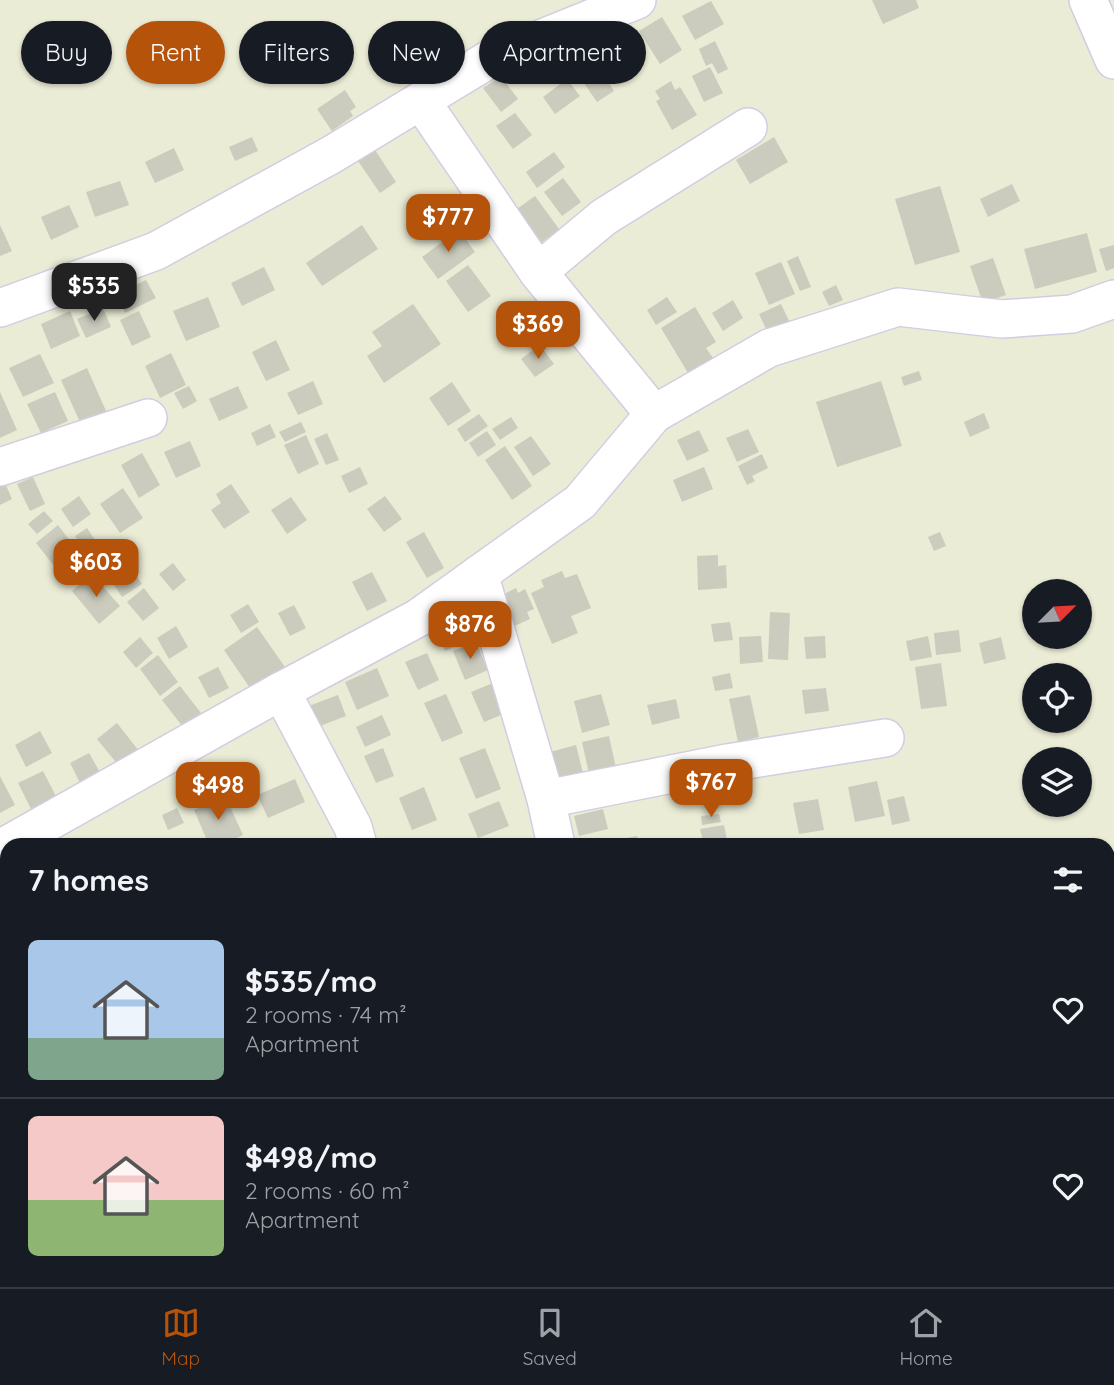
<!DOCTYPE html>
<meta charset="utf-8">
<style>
body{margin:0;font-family:Quicksand,sans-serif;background:#242831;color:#f1f3f6;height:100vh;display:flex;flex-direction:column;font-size:26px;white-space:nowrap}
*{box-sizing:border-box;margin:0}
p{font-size:23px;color:#9ea1a6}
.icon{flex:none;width:38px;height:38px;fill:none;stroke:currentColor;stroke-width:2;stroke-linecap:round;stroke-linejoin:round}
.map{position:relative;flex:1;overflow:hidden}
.panel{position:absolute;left:0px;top:838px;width:1115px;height:450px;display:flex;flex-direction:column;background:#171b24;border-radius:21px 21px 0 0;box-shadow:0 2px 5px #0004}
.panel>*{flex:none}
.hud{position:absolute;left:21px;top:21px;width:700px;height:63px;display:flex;gap:14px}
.needle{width:46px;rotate:66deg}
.controls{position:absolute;left:1022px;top:579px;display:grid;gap:14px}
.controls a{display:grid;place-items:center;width:70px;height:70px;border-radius:50%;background:#171b24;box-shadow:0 2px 5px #0004;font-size:35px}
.price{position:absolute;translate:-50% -60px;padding:0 16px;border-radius:14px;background:#b45309;color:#fff;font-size:23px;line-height:46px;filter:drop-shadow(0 2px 4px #0008)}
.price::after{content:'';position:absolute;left:50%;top:42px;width:21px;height:16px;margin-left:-10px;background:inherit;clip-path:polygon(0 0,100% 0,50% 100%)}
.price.current{background:#222;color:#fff}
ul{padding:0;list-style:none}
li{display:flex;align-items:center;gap:21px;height:175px;padding:0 28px}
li+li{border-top:2px solid #363941}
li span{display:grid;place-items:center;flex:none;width:196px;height:140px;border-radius:10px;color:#555}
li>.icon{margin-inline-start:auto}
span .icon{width:84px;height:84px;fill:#fffc;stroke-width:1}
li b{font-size:30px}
h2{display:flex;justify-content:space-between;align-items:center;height:84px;padding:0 28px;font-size:30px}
.chip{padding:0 24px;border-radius:32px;background:#171b24;box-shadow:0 2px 5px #0004;font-size:24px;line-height:63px}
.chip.current{background:#b45309;color:#fff}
.tabs{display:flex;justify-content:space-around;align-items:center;height:98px;border-top:2px solid #363941;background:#171b24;font-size:19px;color:#9ea1a6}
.tabs a{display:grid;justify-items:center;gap:4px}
.tabs .current{color:#b45309}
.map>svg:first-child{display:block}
</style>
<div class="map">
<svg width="1114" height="1287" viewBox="0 0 1114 1287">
<rect width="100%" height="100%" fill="#eaecd6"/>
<g fill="#cbccbd">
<polygon points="872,0 916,0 919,8 883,24"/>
<polygon points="711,1 724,24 695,40 682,16"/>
<polygon points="662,17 682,50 660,64 639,31"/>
<polygon points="715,41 728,69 718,74 712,63 706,66 699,49"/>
<polygon points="599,67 614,91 597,102 581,79"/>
<polygon points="710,67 723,93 704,102 692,76"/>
<polygon points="501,76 518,99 501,112 483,88"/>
<polygon points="567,79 580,96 555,114 543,97"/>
<polygon points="671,81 675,90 680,87 697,115 672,130 656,101 660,99 655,91"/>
<polygon points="345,90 356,107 350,111 353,116 332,131 317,109"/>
<polygon points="515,113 532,135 513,149 496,126"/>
<polygon points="252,137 258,151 235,161 229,147"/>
<polygon points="774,137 788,162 750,184 736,160"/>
<polygon points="174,148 184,170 155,183 145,162"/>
<polygon points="375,150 396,182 380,193 358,161"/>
<polygon points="554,152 565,167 537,188 526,172"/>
<polygon points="563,178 581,202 562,216 544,192"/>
<polygon points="120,181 129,205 95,217 86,192"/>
<polygon points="1012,184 1020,201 988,217 980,199"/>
<polygon points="940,186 960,252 915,265 895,199"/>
<polygon points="535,196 559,229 538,245 514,211"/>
<polygon points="69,205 79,227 51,240 41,217"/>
<polygon points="0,225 12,251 0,256"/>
<polygon points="362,225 378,249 322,286 306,263"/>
<polygon points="459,230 475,252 438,279 422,257"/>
<polygon points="1087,233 1097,272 1035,289 1024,249"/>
<polygon points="1114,245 1114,268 1106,271 1099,249"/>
<polygon points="798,256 811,287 800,291 787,261"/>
<polygon points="993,258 1006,295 983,303 970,266"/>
<polygon points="781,262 795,294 769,305 755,273"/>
<polygon points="468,265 491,296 468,312 446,281"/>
<polygon points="264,267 275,290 242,306 231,283"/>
<polygon points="146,280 156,298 125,313 116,294"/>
<polygon points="836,285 843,300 829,306 822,292"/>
<polygon points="208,297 220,327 186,341 173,311"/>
<polygon points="667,297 677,312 656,325 647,310"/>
<polygon points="733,300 743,318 723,331 712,313"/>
<polygon points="413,304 441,344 384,383 367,356 382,346 372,332"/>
<polygon points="781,304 790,323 768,333 759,314"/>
<polygon points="695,307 716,342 706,348 713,358 688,373 661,328"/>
<polygon points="103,308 111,327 86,338 77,319"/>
<polygon points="70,311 80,336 51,349 41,324"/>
<polygon points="139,311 151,337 132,346 120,320"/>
<polygon points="276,340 290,370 266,381 252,352"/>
<polygon points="540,345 554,364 535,377 521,359"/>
<polygon points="171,353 186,385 160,398 145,366"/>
<polygon points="40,354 54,383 23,397 9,368"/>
<polygon points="87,368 106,411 80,422 61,380"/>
<polygon points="919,371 922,380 904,386 901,377"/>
<polygon points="313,381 323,404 298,415 287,393"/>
<polygon points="881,381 902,446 837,467 816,402"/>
<polygon points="452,382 471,411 448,426 429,398"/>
<polygon points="189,386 197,401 183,409 174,393"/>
<polygon points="238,386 248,408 219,421 209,399"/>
<polygon points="0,392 17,430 0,438"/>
<polygon points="55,392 68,421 41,433 27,404"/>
<polygon points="984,413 990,428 970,437 964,422"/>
<polygon points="479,414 488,426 465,442 457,429"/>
<polygon points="511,417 518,428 500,440 492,429"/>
<polygon points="301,422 306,432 285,442 279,432"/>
<polygon points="270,424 276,437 257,446 251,433"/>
<polygon points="748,429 759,452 737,462 726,438"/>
<polygon points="699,430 709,451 687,461 677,440"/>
<polygon points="487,431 496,445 478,457 469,443"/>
<polygon points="327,433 339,460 326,465 314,439"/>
<polygon points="306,435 319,464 298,474 284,445"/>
<polygon points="531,436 551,464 533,476 514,447"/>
<polygon points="190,441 201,466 176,478 164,452"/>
<polygon points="505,446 532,486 512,500 485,460"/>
<polygon points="142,453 160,485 139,498 121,465"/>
<polygon points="762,454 768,468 752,476 755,481 747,485 738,466"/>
<polygon points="360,467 368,484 349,493 341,476"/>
<polygon points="704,467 713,489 682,502 673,480"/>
<polygon points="2,476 12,499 0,505 0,477"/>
<polygon points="33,477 45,504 30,511 17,484"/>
<polygon points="231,484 250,512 224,529 211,510 221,503 216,494"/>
<polygon points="123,488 143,518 120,533 100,504"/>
<polygon points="79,496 91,514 73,527 61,509"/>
<polygon points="385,496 402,519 384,532 367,509"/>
<polygon points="291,497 307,520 287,534 271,510"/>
<polygon points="44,511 53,521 37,534 28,524"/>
<polygon points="58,525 83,558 61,575 36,543"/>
<polygon points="87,528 95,540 83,548 75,536"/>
<polygon points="424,532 444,568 427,578 406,542"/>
<polygon points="940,532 946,546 934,551 928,537"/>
<polygon points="116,545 142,584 122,597 97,559"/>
<polygon points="718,555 718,566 726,565 727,588 698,590 697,556"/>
<polygon points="173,563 186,580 173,591 159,574"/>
<polygon points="562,571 565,578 577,574 591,608 571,616 578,633 552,644 531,593 544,587 541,580"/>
<polygon points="372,572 387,601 367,611 352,582"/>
<polygon points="92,574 120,606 99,624 72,591"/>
<polygon points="144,588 159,608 143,621 127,602"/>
<polygon points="516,588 518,593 525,589 534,609 527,612 530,619 510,628 496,598"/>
<polygon points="248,604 259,622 241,633 230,615"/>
<polygon points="294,605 306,628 290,636 278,613"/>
<polygon points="770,612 790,613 788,660 768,659"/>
<polygon points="463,616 473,638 445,651 435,629"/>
<polygon points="730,622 733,640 714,642 711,624"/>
<polygon points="176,626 188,647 169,659 157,638"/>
<polygon points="257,627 285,667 252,691 224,650"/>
<polygon points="959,630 961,652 936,655 934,633"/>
<polygon points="761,636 763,662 740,664 739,637"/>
<polygon points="825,636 826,658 806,659 804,637"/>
<polygon points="928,636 932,657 910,661 906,641"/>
<polygon points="140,637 153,653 136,668 123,652"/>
<polygon points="1001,637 1006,659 984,664 979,643"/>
<polygon points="476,642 488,670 465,680 453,651"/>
<polygon points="427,653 439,680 418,690 405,662"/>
<polygon points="158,655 178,682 160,696 140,669"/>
<polygon points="941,663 947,706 921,709 915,667"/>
<polygon points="218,667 229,688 209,698 198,677"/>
<polygon points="377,668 389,696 357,710 345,682"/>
<polygon points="730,673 733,688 715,691 712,677"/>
<polygon points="493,683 506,713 484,722 471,692"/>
<polygon points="180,686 201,713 183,727 162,700"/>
<polygon points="826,688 829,711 805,714 802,690"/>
<polygon points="446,694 463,733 442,742 424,703"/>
<polygon points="601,694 610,725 582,733 574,701"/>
<polygon points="338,695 346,716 315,728 306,707"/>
<polygon points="750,695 759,737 738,742 729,699"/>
<polygon points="676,699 680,718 652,725 647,705"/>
<polygon points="382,715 391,735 365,747 356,727"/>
<polygon points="117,723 139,751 119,766 97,739"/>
<polygon points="40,731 52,753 26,767 15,745"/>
<polygon points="609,736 617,773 590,778 582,742"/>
<polygon points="576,745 584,777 558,784 550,752"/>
<polygon points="383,748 394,776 376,783 364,756"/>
<polygon points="485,748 501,789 476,799 459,758"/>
<polygon points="89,753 101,774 81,785 70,763"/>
<polygon points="210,762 221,787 187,802 176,778"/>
<polygon points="43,771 60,804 35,817 18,783"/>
<polygon points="0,776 15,805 0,813"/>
<polygon points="295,779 305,802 268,818 257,795"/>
<polygon points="877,781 885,816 855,822 848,787"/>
<polygon points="424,787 437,820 412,830 399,798"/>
<polygon points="225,796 243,835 221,845 209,845 194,810"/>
<polygon points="904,796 910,821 892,825 887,800"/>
<polygon points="818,799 824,830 799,834 793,803"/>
<polygon points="499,801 509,826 478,838 468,814"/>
<polygon points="177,808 184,823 168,830 162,815"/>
<polygon points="603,809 608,829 579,836 574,816"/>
<polygon points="719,814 721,822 702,825 701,816"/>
<polygon points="724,825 728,845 704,845 700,829"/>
<polygon points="637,836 639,845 612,845 611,841"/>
<polygon points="66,1281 91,1281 92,1287 67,1287"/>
<polygon points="147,1281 169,1281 170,1287 148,1287"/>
<polygon points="368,1281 394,1281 394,1287 358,1287 358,1282"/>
<polygon points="529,1281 553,1281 554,1287 529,1287"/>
<polygon points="721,1281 762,1281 764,1286 722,1287"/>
</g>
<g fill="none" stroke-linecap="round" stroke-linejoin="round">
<defs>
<g id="minor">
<polyline points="1088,0 1114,60"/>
<polyline points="421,101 538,272 654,414"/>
<polyline points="538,272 604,217 748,127"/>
<polyline points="0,308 156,251 331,155 488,60 637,0"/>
<polyline points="0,467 148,418"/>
<polyline points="479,574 546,799 556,845"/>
<polyline points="281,691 353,827 358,845"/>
<polyline points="546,799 727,763 885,738"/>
<polyline points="0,849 281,691 418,618 580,502 654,414 769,348 898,307 1002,319 1072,314 1114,299"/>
<polyline points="0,1120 7,1117"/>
<polyline points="0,1191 7,1211"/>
<polyline points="25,1281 27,1287"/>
<polyline points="424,1281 424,1287"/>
<polyline points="616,1287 616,1281"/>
</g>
</defs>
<use href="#minor" stroke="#d3cce2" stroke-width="40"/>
<use href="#minor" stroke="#fff" stroke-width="37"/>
</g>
</svg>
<div class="controls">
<a><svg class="needle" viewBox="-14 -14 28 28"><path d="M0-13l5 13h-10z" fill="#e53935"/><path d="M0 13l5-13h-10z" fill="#9ea1a6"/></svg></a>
<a><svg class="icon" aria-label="locate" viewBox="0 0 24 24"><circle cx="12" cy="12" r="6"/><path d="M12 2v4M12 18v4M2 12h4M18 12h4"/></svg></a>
<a><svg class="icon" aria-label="layers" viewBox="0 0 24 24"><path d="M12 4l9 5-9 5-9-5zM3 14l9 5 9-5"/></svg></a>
</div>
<b class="price" style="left:448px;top:254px">$777</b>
<b class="price current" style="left:94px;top:323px">$535</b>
<b class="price" style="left:538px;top:361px">$369</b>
<b class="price" style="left:96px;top:599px">$603</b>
<b class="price" style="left:470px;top:661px">$876</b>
<b class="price" style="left:711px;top:819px">$767</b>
<b class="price" style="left:218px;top:822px">$498</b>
<div class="hud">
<a class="chip">Buy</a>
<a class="chip current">Rent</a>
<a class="chip">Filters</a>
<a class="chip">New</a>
<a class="chip">Apartment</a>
</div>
<section class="panel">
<h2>7 homes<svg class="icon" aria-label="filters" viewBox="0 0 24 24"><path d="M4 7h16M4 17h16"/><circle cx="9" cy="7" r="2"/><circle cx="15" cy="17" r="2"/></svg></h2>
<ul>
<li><span style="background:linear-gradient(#a9c7e8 70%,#7fa58c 0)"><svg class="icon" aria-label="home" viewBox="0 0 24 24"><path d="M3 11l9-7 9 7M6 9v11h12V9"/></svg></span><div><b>$535/mo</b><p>2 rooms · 74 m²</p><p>Apartment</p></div><svg class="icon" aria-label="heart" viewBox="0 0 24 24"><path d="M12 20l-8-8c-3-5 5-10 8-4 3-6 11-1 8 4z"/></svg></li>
<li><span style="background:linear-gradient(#f6c9c9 60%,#8fb573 0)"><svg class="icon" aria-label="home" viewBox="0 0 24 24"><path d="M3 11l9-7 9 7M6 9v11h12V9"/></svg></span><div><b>$498/mo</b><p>2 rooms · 60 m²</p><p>Apartment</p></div><svg class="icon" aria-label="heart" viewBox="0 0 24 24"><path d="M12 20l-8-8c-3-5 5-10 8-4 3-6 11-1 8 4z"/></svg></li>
</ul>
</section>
</div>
<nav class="tabs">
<a class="current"><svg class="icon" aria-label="map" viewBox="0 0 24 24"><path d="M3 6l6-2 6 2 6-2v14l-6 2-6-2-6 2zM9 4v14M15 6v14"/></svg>Map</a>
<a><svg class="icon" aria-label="saved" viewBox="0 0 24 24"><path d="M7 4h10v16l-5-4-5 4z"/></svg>Saved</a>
<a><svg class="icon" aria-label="home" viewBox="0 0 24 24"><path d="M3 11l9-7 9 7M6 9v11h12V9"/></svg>Home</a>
</nav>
